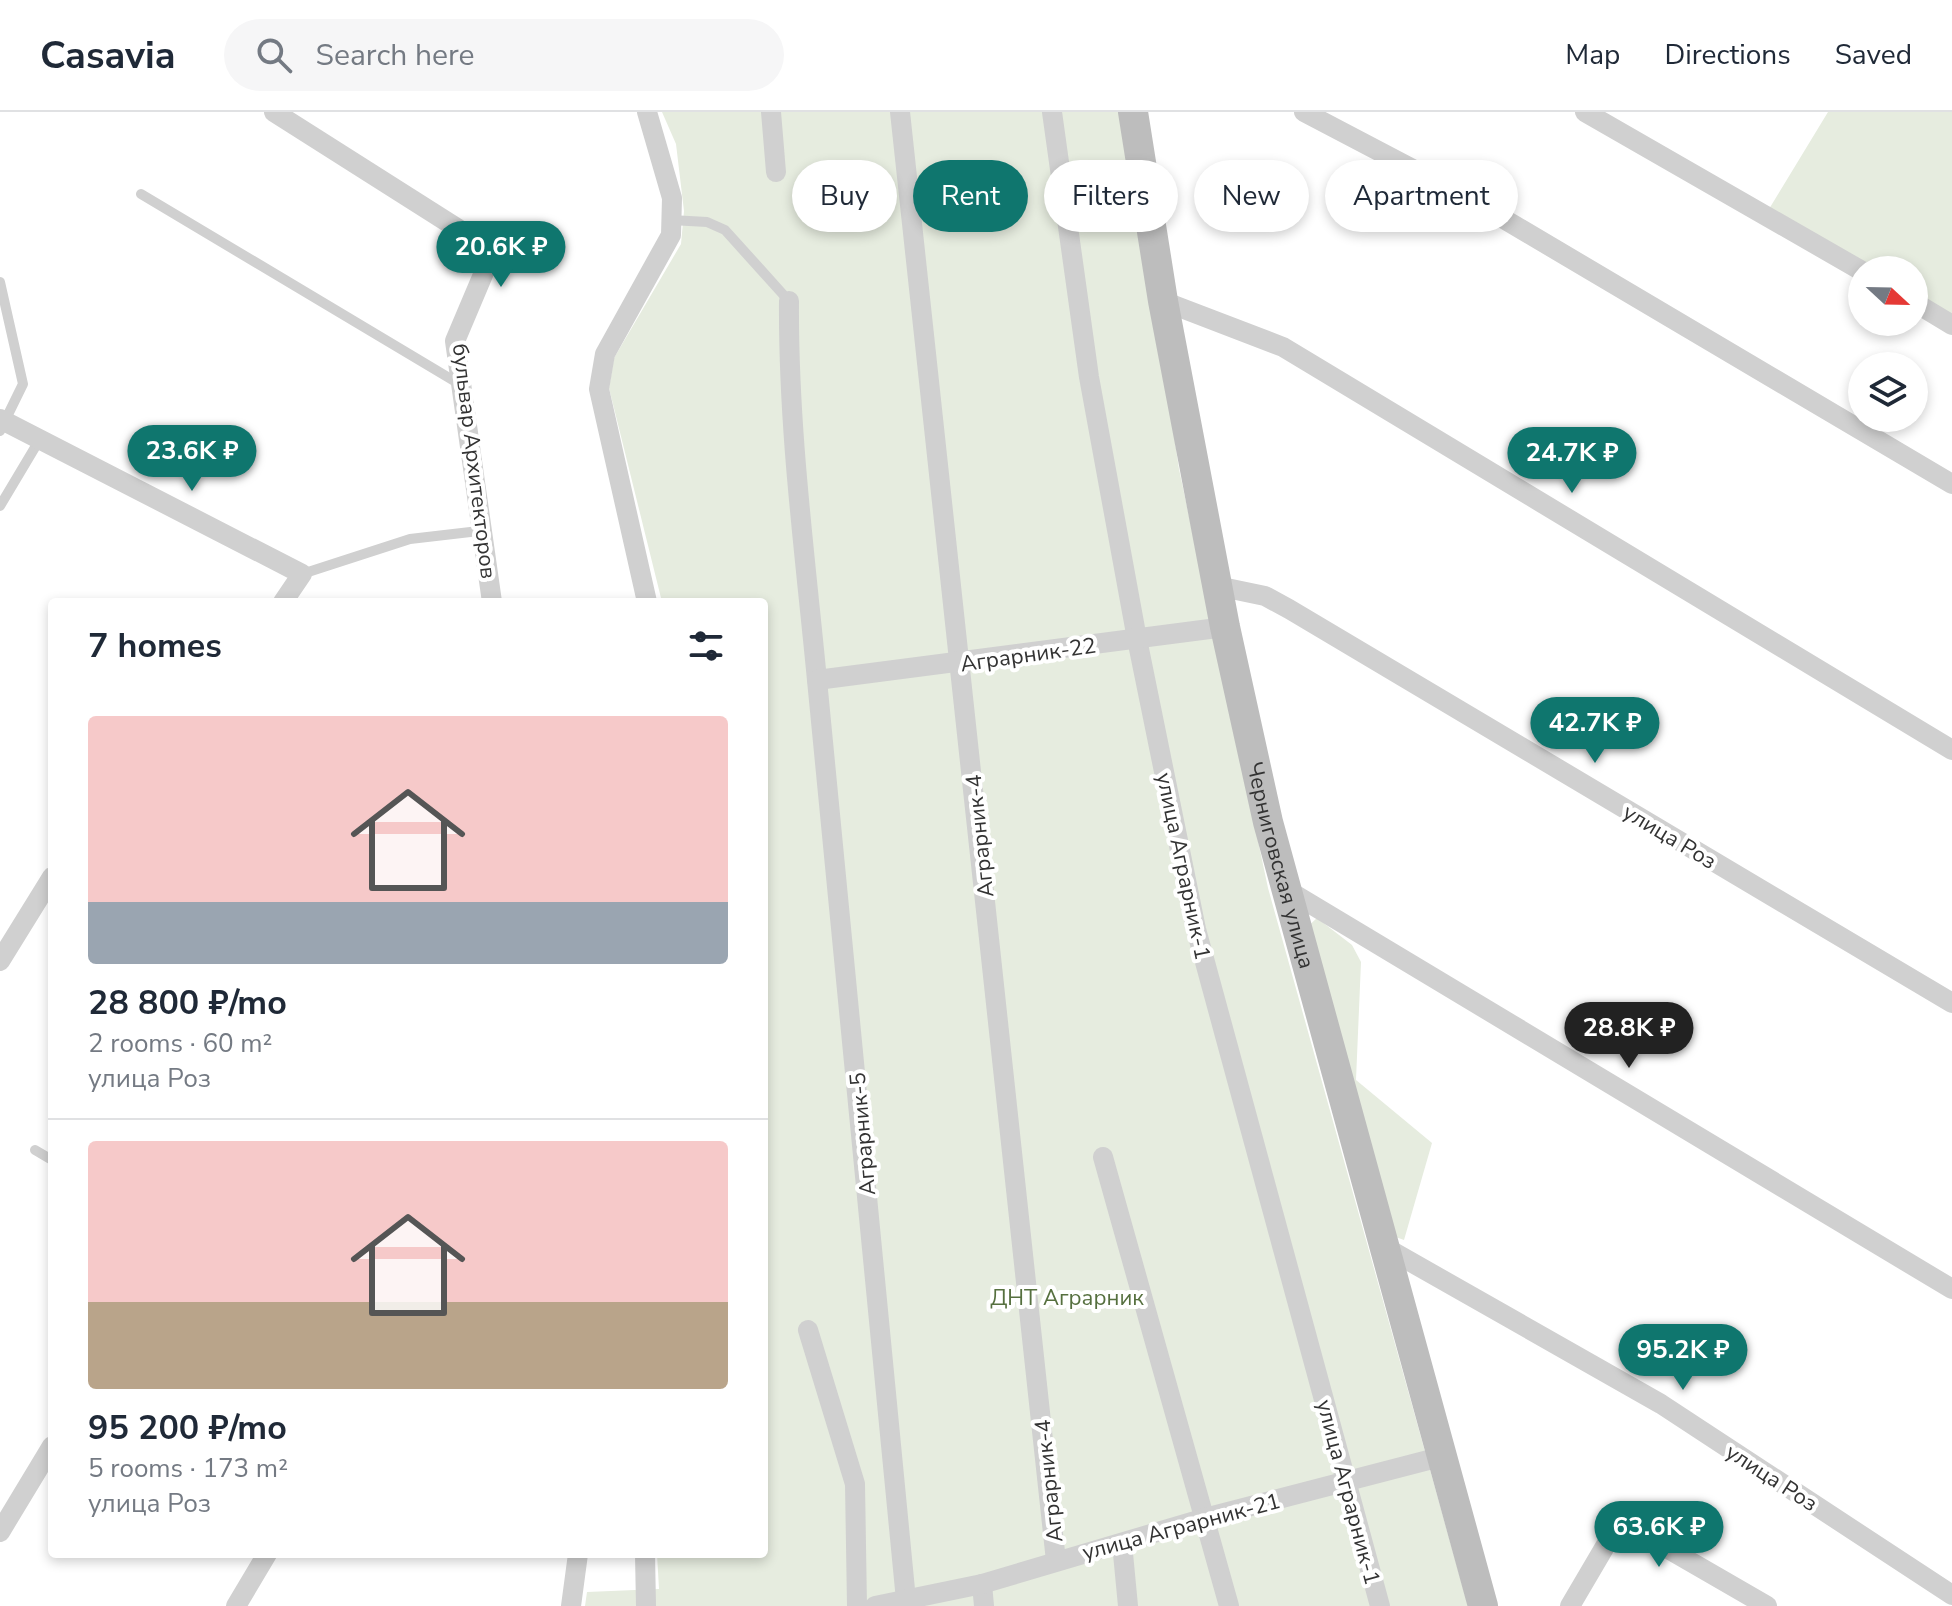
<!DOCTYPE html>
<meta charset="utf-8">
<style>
body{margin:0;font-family:"Nunito Sans",sans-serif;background:#f6f6f7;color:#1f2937;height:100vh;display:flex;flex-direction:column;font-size:30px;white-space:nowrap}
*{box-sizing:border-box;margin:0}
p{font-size:26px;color:#747a83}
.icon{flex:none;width:44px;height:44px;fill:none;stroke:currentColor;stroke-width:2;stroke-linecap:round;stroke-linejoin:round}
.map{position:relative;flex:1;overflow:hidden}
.details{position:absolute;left:48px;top:486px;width:720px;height:960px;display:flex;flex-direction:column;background:#fff;border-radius:8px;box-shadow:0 4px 12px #0003}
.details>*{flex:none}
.banner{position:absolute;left:792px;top:48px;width:760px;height:72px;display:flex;gap:16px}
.needle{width:52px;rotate:112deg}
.buttons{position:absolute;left:1848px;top:144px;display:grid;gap:16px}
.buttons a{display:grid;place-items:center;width:80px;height:80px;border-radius:50%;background:#fff;box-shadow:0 4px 12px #0003;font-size:40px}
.price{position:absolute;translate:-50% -68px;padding:0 18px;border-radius:28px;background:#0f766e;color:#fff;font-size:26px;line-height:52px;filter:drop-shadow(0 2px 4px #0008)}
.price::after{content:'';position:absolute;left:50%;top:48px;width:24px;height:18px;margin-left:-12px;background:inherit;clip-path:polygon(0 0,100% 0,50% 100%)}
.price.on{background:#222;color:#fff}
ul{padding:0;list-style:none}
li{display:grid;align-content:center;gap:16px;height:424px;padding:0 40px}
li+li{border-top:2px solid #e0e1e3}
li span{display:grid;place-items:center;height:248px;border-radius:8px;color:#555}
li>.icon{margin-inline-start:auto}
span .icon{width:144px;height:144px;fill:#fffc;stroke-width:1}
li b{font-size:34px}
h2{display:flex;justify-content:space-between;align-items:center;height:96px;padding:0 40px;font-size:34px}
.chip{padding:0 28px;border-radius:36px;background:#fff;box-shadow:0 4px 12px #0003;font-size:28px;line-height:72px}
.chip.on{background:#0f766e;color:#fff}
header{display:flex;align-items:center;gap:48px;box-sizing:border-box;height:112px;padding:0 40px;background:#fff;border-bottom:2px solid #e0e1e3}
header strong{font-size:38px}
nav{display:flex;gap:44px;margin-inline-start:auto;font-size:28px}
.search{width:560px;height:72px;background:#f6f6f7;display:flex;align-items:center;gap:20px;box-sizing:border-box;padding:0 28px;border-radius:44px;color:#747a83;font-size:30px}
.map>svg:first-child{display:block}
</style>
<header>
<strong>Casavia</strong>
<div class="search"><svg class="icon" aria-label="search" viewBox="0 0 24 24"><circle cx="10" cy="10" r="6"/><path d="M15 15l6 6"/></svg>Search here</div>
<nav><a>Map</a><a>Directions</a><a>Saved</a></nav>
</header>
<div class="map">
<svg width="1952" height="1494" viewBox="0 0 1952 1494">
<rect width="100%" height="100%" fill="#fff"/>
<g fill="#e6ecdf">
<polygon points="662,0 1126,0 1179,357 1268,776 1468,1494 585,1494 587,1480 659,1477 657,1442 764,1442 764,490 662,490 609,276 614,246 681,132 684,99 676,32"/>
<polygon points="1828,0 1952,0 1952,203 1914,181 1914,158 1874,158 1769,97"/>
<polygon points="1317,806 1352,833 1361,850 1356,968 1432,1031 1404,1128 1393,1124 1304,818"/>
</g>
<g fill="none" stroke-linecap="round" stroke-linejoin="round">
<g stroke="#d0d0d0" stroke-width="10">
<polyline points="141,82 461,273"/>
<polyline points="671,108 707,110 725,118 789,189"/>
<polyline points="0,170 23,272 0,319"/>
<polyline points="0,394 40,327"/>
<polyline points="302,462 410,427 479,419"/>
<polyline points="35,1038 52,1048"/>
</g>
<g stroke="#d0d0d0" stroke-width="20">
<polyline points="274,0 493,139 455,229 492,490"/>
<polyline points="647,0 672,86 671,123 605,242 599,277 647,490"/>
<polyline points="771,0 776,60"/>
<polyline points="900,0 1056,1449"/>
<polyline points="1052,0 1089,265 1137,527 1196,817 1380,1494"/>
<polyline points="1304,0 1470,87 1952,372"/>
<polyline points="1585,0 1862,159"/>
<path d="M789,189c-1,127 16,253 28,379"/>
<polyline points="1163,189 1283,235 1952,638"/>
<polyline points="1914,190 1952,213"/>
<polyline points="0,307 302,462 283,490"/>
<polyline points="1217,474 1265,484 1289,497 1952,891"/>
<polyline points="1284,776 1952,1177"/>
<polyline points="0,849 52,765"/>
<polyline points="1103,1045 1229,1494"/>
<polyline points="1381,1133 1661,1292 1952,1483"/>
<polyline points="808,1218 855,1372 857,1494"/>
<polyline points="0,1420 52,1334"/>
<polyline points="1122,1431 1128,1494"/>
<polyline points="645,1442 646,1494"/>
<polyline points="982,1472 984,1494"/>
<polyline points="906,1488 817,568 1225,515"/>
<polyline points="236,1494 267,1442"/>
<polyline points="571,1494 578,1442"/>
<polyline points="875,1494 982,1472 1205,1406 1440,1345"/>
<polyline points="1570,1494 1620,1409 1767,1494"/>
</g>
<path stroke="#bdbdbd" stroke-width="30" id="s1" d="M1133,0l30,189 62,326 43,195 215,784"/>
</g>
<g text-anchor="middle" stroke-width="8" stroke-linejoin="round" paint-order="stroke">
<g font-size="22" fill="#333" stroke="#fff">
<text transform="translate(475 349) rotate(83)" y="8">бульвар Архитекторов</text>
<text transform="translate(1028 542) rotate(-8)" y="8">Аграрник-22</text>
<text transform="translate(979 724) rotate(-96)" y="8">Аграрник-4</text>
<text transform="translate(1670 724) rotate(31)" y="8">улица Роз</text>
<text dy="8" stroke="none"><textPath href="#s1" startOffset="768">Черниговская улица</textPath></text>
<text transform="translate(1184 754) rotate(78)" y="8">улица Аграрник-1</text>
<text transform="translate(862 1022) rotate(-95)" y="8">Аграрник-5</text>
<text transform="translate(1772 1365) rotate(33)" y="8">улица Роз</text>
<text transform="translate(1048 1369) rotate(-96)" y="8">Аграрник-4</text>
<text transform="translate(1349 1380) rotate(75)" y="8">улица Аграрник-1</text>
<text transform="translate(1181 1414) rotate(-15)" y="8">улица Аграрник-21</text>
</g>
<g font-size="22" fill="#56703f" stroke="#fff">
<text x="1067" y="1193">ДНТ Аграрник</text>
</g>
</g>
</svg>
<div class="buttons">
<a><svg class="needle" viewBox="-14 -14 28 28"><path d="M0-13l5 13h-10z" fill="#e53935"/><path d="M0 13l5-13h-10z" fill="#747a83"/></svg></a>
<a><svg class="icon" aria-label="layers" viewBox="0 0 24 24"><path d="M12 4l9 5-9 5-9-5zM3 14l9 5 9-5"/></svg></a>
</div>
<b class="price" style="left:501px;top:177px">20.6K ₽</b>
<b class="price" style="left:192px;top:381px">23.6K ₽</b>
<b class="price" style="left:1572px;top:383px">24.7K ₽</b>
<b class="price" style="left:1595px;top:653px">42.7K ₽</b>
<b class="price on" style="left:1629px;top:958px">28.8K ₽</b>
<b class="price" style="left:1683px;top:1280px">95.2K ₽</b>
<b class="price" style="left:1659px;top:1457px">63.6K ₽</b>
<div class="banner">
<a class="chip">Buy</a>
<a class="chip on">Rent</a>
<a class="chip">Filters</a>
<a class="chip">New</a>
<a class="chip">Apartment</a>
</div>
<section class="details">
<h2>7 homes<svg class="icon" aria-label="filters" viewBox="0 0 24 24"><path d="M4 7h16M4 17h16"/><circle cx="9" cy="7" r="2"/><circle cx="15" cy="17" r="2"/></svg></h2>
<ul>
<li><span style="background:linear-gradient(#f6c9c9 75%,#9aa5b1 0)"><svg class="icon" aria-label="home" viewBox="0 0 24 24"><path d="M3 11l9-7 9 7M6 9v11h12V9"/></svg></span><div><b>28 800 ₽/mo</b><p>2 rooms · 60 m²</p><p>улица Роз</p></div></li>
<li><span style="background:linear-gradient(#f6c9c9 65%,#b9a48a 0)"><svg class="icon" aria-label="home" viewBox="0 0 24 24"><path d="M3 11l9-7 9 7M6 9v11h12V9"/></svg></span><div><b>95 200 ₽/mo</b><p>5 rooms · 173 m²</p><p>улица Роз</p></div></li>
</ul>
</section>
</div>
